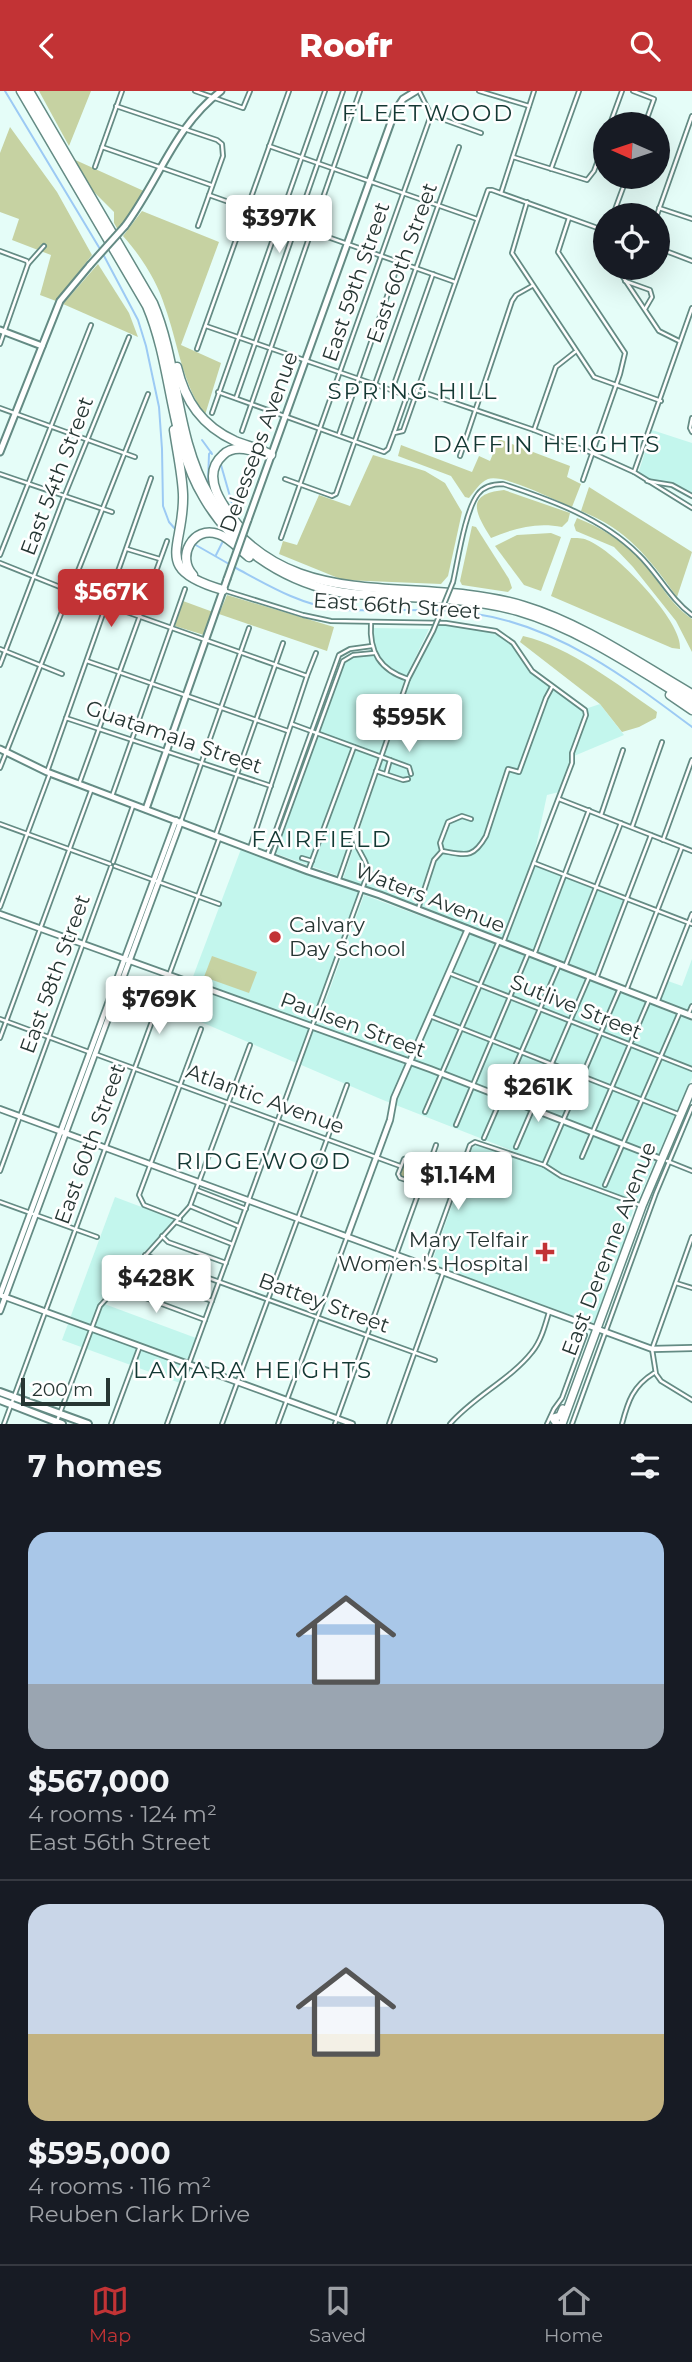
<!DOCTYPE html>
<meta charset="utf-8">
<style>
body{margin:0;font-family:Montserrat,sans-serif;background:#20242c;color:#f1f3f6;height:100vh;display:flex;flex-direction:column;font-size:26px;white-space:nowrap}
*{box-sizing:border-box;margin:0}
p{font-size:23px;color:#9ea1a6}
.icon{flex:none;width:38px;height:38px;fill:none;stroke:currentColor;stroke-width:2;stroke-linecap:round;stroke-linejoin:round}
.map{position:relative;height:1333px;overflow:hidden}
.panel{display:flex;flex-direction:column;background:#171b24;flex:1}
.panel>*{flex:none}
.needle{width:46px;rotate:273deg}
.fabs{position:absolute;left:593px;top:21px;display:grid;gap:14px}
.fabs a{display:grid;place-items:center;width:77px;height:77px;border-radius:50%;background:#171b24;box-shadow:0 7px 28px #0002;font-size:35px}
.scale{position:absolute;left:21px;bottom:18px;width:89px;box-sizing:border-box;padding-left:7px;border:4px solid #263633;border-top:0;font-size:19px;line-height:24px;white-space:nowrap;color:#263633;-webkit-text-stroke:5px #fff;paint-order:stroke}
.price{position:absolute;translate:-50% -60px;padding:0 16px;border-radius:7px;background:#fff;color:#222;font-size:23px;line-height:46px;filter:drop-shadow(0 2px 4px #0008)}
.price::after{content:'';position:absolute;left:50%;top:42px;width:21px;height:16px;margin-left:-10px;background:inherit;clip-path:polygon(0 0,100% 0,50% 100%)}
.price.current{background:#c23335;color:#fff}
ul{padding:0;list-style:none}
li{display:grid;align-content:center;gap:14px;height:371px;padding:0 28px}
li+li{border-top:2px solid #363941}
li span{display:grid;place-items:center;height:217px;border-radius:21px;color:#555}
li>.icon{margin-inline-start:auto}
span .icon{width:126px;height:126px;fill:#fffc;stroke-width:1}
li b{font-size:30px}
h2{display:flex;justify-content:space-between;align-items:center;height:84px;padding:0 28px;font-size:30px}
header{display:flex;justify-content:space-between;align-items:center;height:91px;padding:0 28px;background:#c23335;color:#fff;font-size:32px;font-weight:800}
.dock{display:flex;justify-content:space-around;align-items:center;height:98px;border-top:2px solid #363941;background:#171b24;font-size:19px;color:#9ea1a6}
.dock a{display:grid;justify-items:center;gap:4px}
.dock .current{color:#c23335}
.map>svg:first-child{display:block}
</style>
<header><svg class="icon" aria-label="back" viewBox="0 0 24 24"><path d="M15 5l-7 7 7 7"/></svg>Roofr<svg class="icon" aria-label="search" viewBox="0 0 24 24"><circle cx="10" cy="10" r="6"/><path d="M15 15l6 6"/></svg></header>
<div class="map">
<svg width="692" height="1333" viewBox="0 0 692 1333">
<rect width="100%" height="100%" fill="#e5fdf8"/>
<g fill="#c3f6ed">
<polygon points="652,339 692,352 692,408 670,395 660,392 658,395 638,383"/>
<polygon points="439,534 487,540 509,549 530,581 582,619 600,613 624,644 574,665 570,671 559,701 547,704 532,774 625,809 595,885 421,815 343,788 408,592"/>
<polygon points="374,537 429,538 404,590 339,785 274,762 344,570 352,564 366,563 374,553"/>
<polygon points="241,758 359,801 310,933 191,891"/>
<polygon points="364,804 539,869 692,930 692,987 637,1111 564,1084 546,1073 383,1009 180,922 190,895 315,939"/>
<polygon points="692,868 692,921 661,909 668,890 682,895"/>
<polygon points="478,1053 550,1078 563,1088 634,1115 626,1145 594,1232 431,1174 472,1057"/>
<polygon points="115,1106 176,1129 143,1162 99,1211 196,1247 180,1292 62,1249"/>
</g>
<g fill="#c6d2a2">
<polygon points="39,0 91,0 69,55"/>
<polygon points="10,36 57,101 92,164 56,210 40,204 51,164 12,149 19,128 0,121 0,62"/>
<polygon points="71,67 146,101 118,139 114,132 114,121 92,99"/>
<path d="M142,120l77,31 -38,103 40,18 -16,52c-23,-32 -27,-72 -40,-108 -8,-26 -24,-51 -42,-71z"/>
<polygon points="98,173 129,222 138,246 63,213"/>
<path d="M499,348l71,27 -3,11 14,7 -9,23c-18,-7 -67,-33 -84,-28 -8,3 -14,13 -19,19l-4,-1 -14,-21 -53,-20 3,-11 71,27 7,-16 11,5z"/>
<polygon points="373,364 425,380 445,392 462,421 448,485 441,493 343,489 279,463 283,450 297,454 319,404 350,415"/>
<path d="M589,396l103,65 -15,45c-29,-40 -49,-67 -96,-86z"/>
<path d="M504,399l66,23 -2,8 -6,6c-25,-5 -47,1 -71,11 -15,-24 -27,-44 13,-48z"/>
<path d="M577,427c23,9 48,24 65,43 18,21 26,41 50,58v33l-16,-31 -43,-54 -19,-20 -38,-16 -2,-6z"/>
<polygon points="472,435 476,436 509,488 512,497 508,501 462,494 460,490"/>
<polygon points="551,442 561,446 541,500 524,494 495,455 517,444"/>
<path d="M571,447c5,0 12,0 16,2 26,9 97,82 93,109l-8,-1 -121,-52z"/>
<polygon points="227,504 334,536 327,560 219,523"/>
<polygon points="183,510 213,521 204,544 175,535"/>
<path d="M523,545c47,11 95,49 134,76l-1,6 -17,9 -17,5 -22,-28 -80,-62z"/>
<polygon points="212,865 257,881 249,902 204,886"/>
<polygon points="408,1068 449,1085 444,1100 400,1085 404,1071"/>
</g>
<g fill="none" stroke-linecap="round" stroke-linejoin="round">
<g stroke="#9ccaf4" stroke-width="2">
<polyline points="5,0 100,158"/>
<polyline points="103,163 138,229 146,255 159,316 162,358 163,415 169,431 176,439"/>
<polyline points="202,349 210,360"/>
<polyline points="221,374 235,423"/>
<polyline points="208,392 209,363 211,361 212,363"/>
<polyline points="194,453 229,473"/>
<polyline points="216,464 222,452"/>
<path d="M234,476c32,17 66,38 103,42 12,2 25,1 38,1 33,0 68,-1 101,4 82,12 152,65 216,113"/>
</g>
<defs>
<g id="minor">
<polyline points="195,0 243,17 250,0"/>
<polyline points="419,0 431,24 481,42"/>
<polyline points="479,0 529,15"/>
<polyline points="633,0 654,8 645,33"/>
<polyline points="116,15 217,49 222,53 223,65 198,135"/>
<polyline points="610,33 622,0"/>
<polyline points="269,55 477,128"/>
<polyline points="102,56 211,94"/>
<polyline points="513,66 587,89 594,80 606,47"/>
<polyline points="95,76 122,0"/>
<polyline points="551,78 579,0"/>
<polyline points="501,102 534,0"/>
<polyline points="209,104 455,191"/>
<polyline points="527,111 512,162 594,286 661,310"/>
<polyline points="659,117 692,128"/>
<polyline points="613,124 627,86"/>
<polyline points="657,124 692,25"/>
<polyline points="569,127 558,161 625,262 620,283 583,389"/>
<polyline points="658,157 692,170"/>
<polyline points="0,160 27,170 28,173"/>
<polyline points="617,177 659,240 679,250"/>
<polyline points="625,190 650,199 652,206 645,218"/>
<polyline points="206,235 414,307"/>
<polyline points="0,253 28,173 44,155"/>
<polyline points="197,258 289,0"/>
<polyline points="392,299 433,183"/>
<polyline points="417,299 534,339 592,362 634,381 692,417"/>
<polyline points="218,301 384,361 388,358 394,342 403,340 488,99 492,99 606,140"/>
<polyline points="236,307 343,0"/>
<polyline points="0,317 135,366"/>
<polyline points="212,322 325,0"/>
<polyline points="692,327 690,337 692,341"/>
<polyline points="534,339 556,276 575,261"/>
<polyline points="242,340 360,0"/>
<polyline points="394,342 407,305"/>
<polyline points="339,343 399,171"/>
<polyline points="460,365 512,210 516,204 532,195"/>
<polyline points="634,381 692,217"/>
<polyline points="0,383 112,421"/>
<polyline points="285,388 332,405 336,403 459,56"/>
<polyline points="647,390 672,394 692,405"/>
<polyline points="281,447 431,24"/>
<polyline points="127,458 160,468"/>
<polyline points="0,464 91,234"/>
<polyline points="0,472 90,508 307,585 250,757"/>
<path d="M453,491c5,-22 12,-71 25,-88 6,-8 16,-10 25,-10 48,16 99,34 135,70 20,19 32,45 54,61"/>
<polyline points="226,500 303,524 331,530 446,532 496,540 513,552 532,580 585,619 586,624 572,662 572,672 503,852"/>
<path d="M371,532c-2,29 9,47 37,56"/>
<polyline points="0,558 62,583"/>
<polyline points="87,570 288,640"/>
<polyline points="0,574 64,406 129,246"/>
<polyline points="307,585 316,562"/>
<polyline points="66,627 271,695"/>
<polyline points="292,633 409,676 411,683"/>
<polyline points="0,677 148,303"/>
<polyline points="376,680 403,689 408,688"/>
<polyline points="47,681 151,387"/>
<polyline points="386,683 390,669"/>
<polyline points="79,693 167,450"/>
<polyline points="112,705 185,498"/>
<polyline points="559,708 692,760"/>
<polyline points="601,724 623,659"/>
<polyline points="181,730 249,537"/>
<polyline points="0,733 110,773"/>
<polyline points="632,736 662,651"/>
<polyline points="216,743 283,552"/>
<polyline points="663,749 692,669"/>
<path d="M442,760c24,4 31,8 44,-15l22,-67 11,3 27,-74 6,-11"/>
<polyline points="267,764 339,564 350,558 372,555"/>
<polyline points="272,765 343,570 353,564 374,562"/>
<polyline points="302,767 312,770"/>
<polyline points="113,771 133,715"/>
<polyline points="534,772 692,833"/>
<polyline points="115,775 219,813"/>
<polyline points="308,780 354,656"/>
<polyline points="368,782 423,802"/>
<polyline points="339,788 408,588 433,540"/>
<polyline points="0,816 50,682"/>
<polyline points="418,818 434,769 442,760 440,752 448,731 462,725 471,728"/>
<polyline points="534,864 589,719"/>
<polyline points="565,876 621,732"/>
<polyline points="449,882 692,978"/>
<polyline points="596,888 651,744"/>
<polyline points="626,900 682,756"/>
<polyline points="657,912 692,823"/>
<polyline points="194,924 203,898"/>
<polyline points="688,924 692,915"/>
<polyline points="430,925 678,1023"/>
<polyline points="0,928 89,961"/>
<polyline points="0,947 92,697"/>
<polyline points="95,963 400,1075"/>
<polyline points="425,1021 499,850"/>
<polyline points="456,1034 528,863"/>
<polyline points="484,1047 559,874"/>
<polyline points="516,1056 589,886"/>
<polyline points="582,1066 649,909"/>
<polygon points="408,1067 451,1083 446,1102 400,1087 398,1083 404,1068"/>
<polyline points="667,1070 692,1080"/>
<polyline points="429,1074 436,1054"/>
<polyline points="544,1074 620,897"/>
<polyline points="0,1080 111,776"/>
<polyline points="605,1094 680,921"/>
<polyline points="197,1099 246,1118"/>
<polyline points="0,1111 97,1146"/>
<polyline points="190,1115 238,1135"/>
<polyline points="180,1128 144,1114 139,1104 201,938"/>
<polyline points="176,1131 232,1153"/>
<polyline points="162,1145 168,1151 226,1172"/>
<polyline points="692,1146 652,1258 656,1283 661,1290 692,1309"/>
<polyline points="145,1164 435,1269"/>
<polyline points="426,1176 470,1054 475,1051 544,1074 561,1085 642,1115"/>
<polyline points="129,1181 212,1210"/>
<polyline points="676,1192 692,1197"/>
<polyline points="116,1196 205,1229"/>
<polyline points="57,1330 100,1215 190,1115 250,954"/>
<polyline points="4,1333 219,748"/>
<polyline points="111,1333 140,1255"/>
<path d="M167,1333l201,-551c0,-15 -13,-22 -13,-37"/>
<polyline points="222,1333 347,994"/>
<polyline points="278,1333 347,1146"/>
<polyline points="335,1333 421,1095"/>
<polyline points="389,1333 443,1182"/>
<path d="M450,1333c23,-27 61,-45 82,-72 9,-11 13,-26 17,-40"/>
<polyline points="547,1333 554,1318 562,1307 585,1244"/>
<polyline points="572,1333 656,1102 692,1016"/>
<path d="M622,1333c6,-23 11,-38 32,-51"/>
</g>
<g id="tertiary">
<polyline points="176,729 0,1204 352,1333"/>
<polyline points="0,823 430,978 661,1068"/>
<polyline points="0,1018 652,1258 692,1257"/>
<polyline points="347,1146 390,1029 394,1007 468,838"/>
<polyline points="0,1220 181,730"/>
</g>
<g id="secondary">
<path d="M125,135c35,-47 49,-99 96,-135"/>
<polyline points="0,239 42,255"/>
<polyline points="0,361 60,210 90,174"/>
<polyline points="248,429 395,20 403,8 416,0"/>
<polyline points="0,658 47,681 308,780 380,804 692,925"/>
<polyline points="146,718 227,488"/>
</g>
<g id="primary">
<polyline points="0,1301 88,1333"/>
<polyline points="0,1309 62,1333"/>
</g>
<g id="trunk">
<polyline points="557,1333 553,1327 560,1325 563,1318"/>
<polyline points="562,1333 642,1115 692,997"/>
</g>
<g id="motorway">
<path d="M21,0l126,215c26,61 22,134 57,192 28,48 76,81 130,93 17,4 36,4 53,5 44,2 89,3 131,15 62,18 119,58 174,91"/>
<path d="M29,0l124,212c26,61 22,134 56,192 75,128 199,76 315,111 60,18 114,57 168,88"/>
<path d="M177,276c8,34 25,59 58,74 12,5 25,7 36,14"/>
<path d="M174,339c3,21 8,43 9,64 2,54 -33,75 40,96"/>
<path d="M241,438c-15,-19 -43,-52 -18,-74 7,-7 17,-7 26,-5"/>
<path d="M193,484c-17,-18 0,-50 25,-41 11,3 22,16 31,23"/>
<polyline points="670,604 692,619"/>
</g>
</defs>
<use href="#minor" stroke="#648b84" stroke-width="6"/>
<use href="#tertiary" stroke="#648b84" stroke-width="8"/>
<use href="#secondary" stroke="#648b84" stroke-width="9"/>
<use href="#primary" stroke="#648b84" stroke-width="10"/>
<use href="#trunk" stroke="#648b84" stroke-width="10"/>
<use href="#motorway" stroke="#648b84" stroke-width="11"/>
<use href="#minor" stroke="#fff" stroke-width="2.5"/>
<use href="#tertiary" stroke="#fff" stroke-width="4.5"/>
<use href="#secondary" stroke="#fff" stroke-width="5"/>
<use href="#primary" stroke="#fff" stroke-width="6"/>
<use href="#trunk" stroke="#fff" stroke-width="7"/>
<use href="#motorway" stroke="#fff" stroke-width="8"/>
<defs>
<polyline id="minor-bridge" points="433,540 453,491"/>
<g id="secondary-bridge">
<polyline points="90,174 125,135"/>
<polyline points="227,488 248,429"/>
</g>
</defs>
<use href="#minor-bridge" stroke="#648b84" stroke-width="6" stroke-linecap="butt"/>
<use href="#secondary-bridge" stroke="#648b84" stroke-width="9" stroke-linecap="butt"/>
<use href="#minor-bridge" stroke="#fff" stroke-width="2.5"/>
<use href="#secondary-bridge" stroke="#fff" stroke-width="5"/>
</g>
<g fill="#c23335" stroke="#fff" stroke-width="2.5">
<circle cx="275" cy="846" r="7"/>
<path d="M541.5 1150.5h7v7h7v7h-7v7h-7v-7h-7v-7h7z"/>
</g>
<g text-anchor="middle" stroke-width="5" stroke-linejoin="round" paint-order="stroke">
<g font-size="21" fill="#263633" stroke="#fff">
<text transform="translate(402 172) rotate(-70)" y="7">East 60th Street</text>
<text transform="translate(356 191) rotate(-71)" y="7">East 59th Street</text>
<text transform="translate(259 351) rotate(-70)" y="7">Delesseps Avenue</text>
<text transform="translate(57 385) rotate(-69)" y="7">East 54th Street</text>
<text transform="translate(397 515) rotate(4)" y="7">East 66th Street</text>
<text transform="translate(174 646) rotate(19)" y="7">Guatamala Street</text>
<text transform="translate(430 807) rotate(21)" y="7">Waters Avenue</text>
<text transform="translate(55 883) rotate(-70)" y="7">East 58th Street</text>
<text transform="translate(576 916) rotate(22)" y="7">Sutlive Street</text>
<text transform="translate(353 934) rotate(20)" y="7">Paulsen Street</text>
<text transform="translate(265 1008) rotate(20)" y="7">Atlantic Avenue</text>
<text transform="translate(90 1053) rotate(-70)" y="7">East 60th Street</text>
<text transform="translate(609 1158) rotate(-69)" y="7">East Derenne Avenue</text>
<text transform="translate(324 1212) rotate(20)" y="7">Battey Street</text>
</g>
<g font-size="21" fill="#263633" stroke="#fff" text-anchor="start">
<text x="289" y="841">Calvary<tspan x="289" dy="24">Day School</tspan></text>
<text x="529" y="1156" text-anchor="end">Mary Telfair<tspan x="529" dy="24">Women's Hospital</tspan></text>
</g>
<g font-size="23" letter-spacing="2" fill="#133833" stroke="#fff">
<text x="428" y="30">FLEETWOOD</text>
<text x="413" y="308">SPRING HILL</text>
<text x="547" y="361">DAFFIN HEIGHTS</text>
<text x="322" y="756">FAIRFIELD</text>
<text x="264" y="1078">RIDGEWOOD</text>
<text x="253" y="1287">LAMARA HEIGHTS</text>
</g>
</g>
</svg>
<div class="fabs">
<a><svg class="needle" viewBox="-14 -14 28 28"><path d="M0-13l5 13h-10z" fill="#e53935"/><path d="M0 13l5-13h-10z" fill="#9ea1a6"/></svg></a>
<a><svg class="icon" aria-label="locate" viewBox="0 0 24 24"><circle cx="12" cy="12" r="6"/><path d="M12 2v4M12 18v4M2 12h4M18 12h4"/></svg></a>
</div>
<div class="scale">200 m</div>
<b class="price" style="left:279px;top:164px">$397K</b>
<b class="price current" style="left:111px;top:538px">$567K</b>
<b class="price" style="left:409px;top:663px">$595K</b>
<b class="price" style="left:159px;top:945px">$769K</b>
<b class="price" style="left:538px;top:1033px">$261K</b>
<b class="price" style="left:458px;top:1121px">$1.14M</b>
<b class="price" style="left:156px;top:1224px">$428K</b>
</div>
<section class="panel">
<h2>7 homes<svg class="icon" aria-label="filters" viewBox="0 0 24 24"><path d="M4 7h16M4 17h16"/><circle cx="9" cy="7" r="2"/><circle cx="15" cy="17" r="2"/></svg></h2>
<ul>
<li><span style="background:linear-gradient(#a9c7e8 70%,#9aa5b1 0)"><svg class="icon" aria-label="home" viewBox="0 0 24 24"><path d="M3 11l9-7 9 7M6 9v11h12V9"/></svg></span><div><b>$567,000</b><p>4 rooms · 124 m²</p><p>East 56th Street</p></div></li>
<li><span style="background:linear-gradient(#c9d6e8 60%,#c2b280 0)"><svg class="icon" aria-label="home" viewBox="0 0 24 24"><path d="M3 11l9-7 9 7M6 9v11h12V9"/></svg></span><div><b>$595,000</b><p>4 rooms · 116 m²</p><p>Reuben Clark Drive</p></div></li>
</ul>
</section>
<nav class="dock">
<a class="current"><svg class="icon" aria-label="map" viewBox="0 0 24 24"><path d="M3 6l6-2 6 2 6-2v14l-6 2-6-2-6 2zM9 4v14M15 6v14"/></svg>Map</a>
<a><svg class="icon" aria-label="saved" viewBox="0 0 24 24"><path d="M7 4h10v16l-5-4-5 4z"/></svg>Saved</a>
<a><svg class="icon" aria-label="home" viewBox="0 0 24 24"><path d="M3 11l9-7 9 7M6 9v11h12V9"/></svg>Home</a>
</nav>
